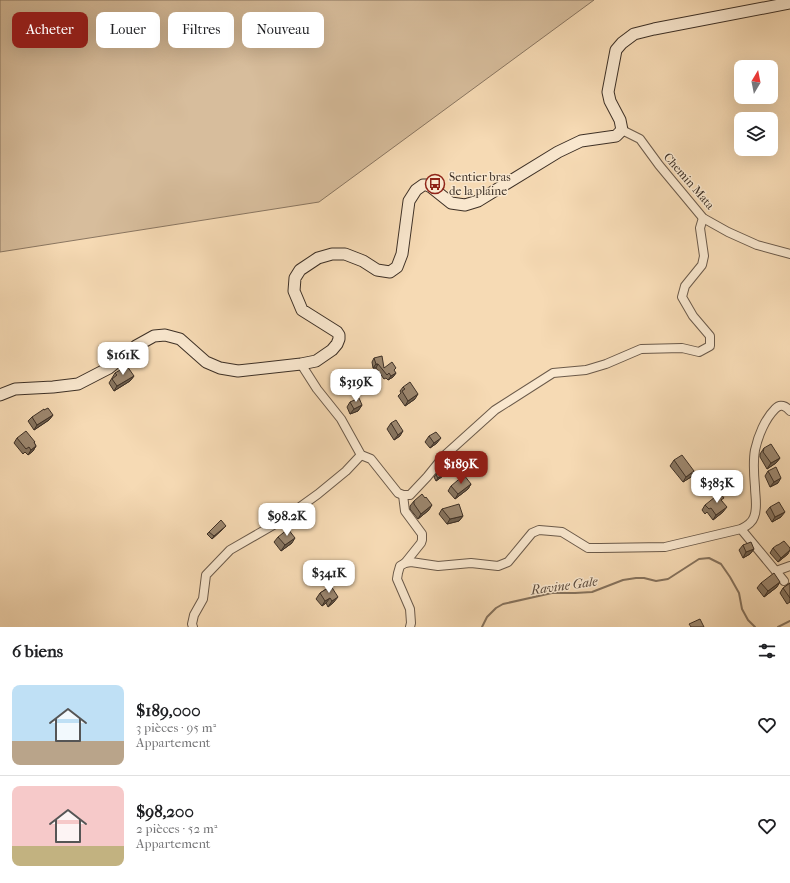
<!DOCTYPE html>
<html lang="fr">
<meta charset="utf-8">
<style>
body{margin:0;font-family:"IM FELL French Canon",serif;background:#f2f2f2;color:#202124;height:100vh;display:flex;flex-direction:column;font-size:15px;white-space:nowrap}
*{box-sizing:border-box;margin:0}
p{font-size:13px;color:#757577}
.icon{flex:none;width:22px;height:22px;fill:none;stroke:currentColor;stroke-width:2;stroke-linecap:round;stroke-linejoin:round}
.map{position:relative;height:627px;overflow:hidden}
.side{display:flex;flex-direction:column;background:#fff;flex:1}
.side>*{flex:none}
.top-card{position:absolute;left:12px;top:12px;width:400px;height:36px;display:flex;gap:8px}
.needle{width:26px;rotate:10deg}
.fabs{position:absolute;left:734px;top:60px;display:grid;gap:8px}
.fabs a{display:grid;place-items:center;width:44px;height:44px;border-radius:8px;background:#fff;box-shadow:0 4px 16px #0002;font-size:20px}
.price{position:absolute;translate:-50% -34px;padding:0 9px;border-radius:8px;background:#fff;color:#222;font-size:13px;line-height:26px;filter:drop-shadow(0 1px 2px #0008)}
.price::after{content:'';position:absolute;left:50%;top:24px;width:12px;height:9px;margin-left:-6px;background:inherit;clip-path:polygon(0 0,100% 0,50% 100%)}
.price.on{background:#8f2418;color:#fff}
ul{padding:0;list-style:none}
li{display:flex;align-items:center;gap:12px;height:100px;padding:0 12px}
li+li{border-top:1px solid #e0e0e0}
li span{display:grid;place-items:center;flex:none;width:112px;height:80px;border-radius:8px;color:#555}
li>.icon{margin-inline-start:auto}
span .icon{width:48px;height:48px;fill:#fffc;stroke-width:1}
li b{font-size:17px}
h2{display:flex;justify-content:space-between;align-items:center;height:48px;padding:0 12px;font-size:17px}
.tag{padding:0 14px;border-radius:8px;background:#fff;box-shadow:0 4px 16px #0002;font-size:14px;line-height:36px}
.tag.on{background:#8f2418;color:#fff}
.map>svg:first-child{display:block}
</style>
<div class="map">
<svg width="790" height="627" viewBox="0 0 790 627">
<rect width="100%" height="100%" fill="#f6dab4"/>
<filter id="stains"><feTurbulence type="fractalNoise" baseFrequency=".005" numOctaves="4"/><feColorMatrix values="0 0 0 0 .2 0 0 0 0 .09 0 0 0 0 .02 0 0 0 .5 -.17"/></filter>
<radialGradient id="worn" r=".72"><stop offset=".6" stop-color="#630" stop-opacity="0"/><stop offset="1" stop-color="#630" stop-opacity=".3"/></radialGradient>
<polygon fill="#d7bd9c" stroke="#8a7661" points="0,0 594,0 319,202 0,252"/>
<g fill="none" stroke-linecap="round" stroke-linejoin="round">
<g stroke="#86735e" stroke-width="2">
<polyline points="482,627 487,617 496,608 503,604 552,593 575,593 592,592 623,580 636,578 644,578 656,581 668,579 699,559 709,558 721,564 730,577 739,593 742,609 748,620 755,627"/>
<polyline points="778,627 790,621"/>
</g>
<defs>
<g id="minor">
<polyline points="622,130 640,139 659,165 703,218 728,232 757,245 790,254"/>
<polyline points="301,364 317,389 341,419 361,455 371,459 398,493 403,495 410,495 427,477 444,456 495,410 553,373 586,370 606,364 641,349 682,348 699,352 710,346 710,336 693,316 682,297 685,286 702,265 704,256 700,228 703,218"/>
<polyline points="403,495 405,511 422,534 422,540 421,543 405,563"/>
<polyline points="741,529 784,581"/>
<polyline points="776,571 790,566"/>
<polyline points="193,627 192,624 194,615 203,599 206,575 230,550 282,520 318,494 346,471 361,455"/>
<path d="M410,627l1,-4 -1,-14 -13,-30 1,-6 2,-7 5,-3 6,-1 27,4 33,-3 27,3 10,-4 24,-29 7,-3 12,1 11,1 26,16h12l65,-1 76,-18c6,-3 11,-6 13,-12 4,-9 1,-21 1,-30 -1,-11 -2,-26 0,-37 3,-14 10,-31 20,-41 5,-6 11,-3 15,2"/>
</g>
<polyline id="secondary" points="0,395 15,389 53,387 78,384 109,368 136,346 154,336 165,335 180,339 206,362 220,368 238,371 301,364 316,361 332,350 337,344 339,339 339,335 337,332 302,310 294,291 295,278 300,270 318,258 332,254 345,254 363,261 377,270 390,272 397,267 402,254 409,201 416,190 423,185 427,185 431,187 451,203 465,205 478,201 558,152 581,141 616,136 622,130 620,120 610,101 608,92 616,50 622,43 634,34 654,29 790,3"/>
</defs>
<use href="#minor" stroke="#6b5a4a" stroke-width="10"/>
<use href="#secondary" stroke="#3d3026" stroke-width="13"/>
<use href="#minor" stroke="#f9e7ce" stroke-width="8"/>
<use href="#secondary" stroke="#f9e7ce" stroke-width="11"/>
</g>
<g fill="#877560" stroke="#3d3026">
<polygon points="374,358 384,368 394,371 396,373 393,377 388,380 386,378 384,379 376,368 373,368 372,362"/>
<polygon points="115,373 134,376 130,381 114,391 109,383"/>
<polygon points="403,387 415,399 405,406 398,396 401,393 400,391"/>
<polygon points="350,402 362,405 358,411 350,414 347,407"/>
<polygon points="53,415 49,420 34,430 28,421 32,417"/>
<polygon points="391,423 400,436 394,440 387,429"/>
<polygon points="429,436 437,443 430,448 425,442"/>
<polygon points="17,438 35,442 34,443 36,446 33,451 28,455 25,452 23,454 14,443"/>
<polygon points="764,448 780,458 776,463 767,469 760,457 760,454"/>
<polygon points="674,460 694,471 691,477 683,482 670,466"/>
<polygon points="441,468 443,476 436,481 434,477"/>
<polygon points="768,471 778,483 770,487 765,476"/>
<polygon points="471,484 468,489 455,499 448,491 451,486"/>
<polygon points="414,501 429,510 418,519 410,509 410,506"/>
<polygon points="722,501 723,512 713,520 707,512 705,514 702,510 705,505"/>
<polygon points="770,507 781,517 772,522 766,512"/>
<polygon points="442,509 463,516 459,521 447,524 439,514"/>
<polygon points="224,528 212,539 207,534 209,532"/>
<polygon points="278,537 292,543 281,551 274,542"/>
<polygon points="743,545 754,549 750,554 743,558 739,550"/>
<polygon points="773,548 788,554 778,562 770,553"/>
<polygon points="761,583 777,587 764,597 757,588"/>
<polygon points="790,583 790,602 787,604 780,593 783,588"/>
<polygon points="331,586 334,602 328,607 326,603 322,606 316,599 320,593"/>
</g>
<g fill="#6e5f4e" stroke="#3d3026">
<polygon points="376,364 378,364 376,368 373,368"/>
<polygon points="396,373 393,377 388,380 391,376"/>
<polygon points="134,376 130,381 114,391 117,386"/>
<polygon points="418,394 415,399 405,406 408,401"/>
<polygon points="362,405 358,411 350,414 354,409"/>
<polygon points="53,415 49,420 34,430 37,425"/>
<polygon points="403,431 400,436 394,440 398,435"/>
<polygon points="441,438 437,443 430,448 434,443"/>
<polygon points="36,446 33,451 28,455 31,450"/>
<polygon points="780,458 776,463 767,469 771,463"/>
<polygon points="694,471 691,477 683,482 686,477"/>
<polygon points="445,473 443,476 436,481 438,478"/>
<polygon points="781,478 778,483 770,487 774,482"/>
<polygon points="471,484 468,489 455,499 458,494"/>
<polygon points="432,505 429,510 418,519 421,514"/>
<polygon points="727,507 723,512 713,520 716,515"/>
<polygon points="785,512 781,517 772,522 775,517"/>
<polygon points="463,516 459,521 447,524 450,519"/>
<polygon points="226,526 224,528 212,539 214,536"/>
<polygon points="295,538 292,543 281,551 285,545"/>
<polygon points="754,549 750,554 743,558 746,552"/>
<polygon points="790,550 788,554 778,562 781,558"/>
<polygon points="780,582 777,587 764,597 768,591"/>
<polygon points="338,597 334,602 328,607 332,601"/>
<polygon points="330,598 326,603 322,606 325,601"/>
</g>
<g fill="#9d8870" stroke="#3d3026">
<polygon points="382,356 384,368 392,362 396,368 394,370 396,373 391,376 389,373 387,375 378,364 376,364 374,358"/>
<polygon points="127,366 134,376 117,386 112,379 117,375 115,373"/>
<polygon points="410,382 418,394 408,401 402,391 405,389 403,387"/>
<polygon points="359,398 362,405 354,409 350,402"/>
<polygon points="48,408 53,415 37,425 32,417 44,409 44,410"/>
<polygon points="396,420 403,431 398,435 391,423"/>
<polygon points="26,431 35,442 34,442 36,446 31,450 29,447 26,449 17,438"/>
<polygon points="436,432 441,438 434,443 429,436"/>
<polygon points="771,444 780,458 771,463 763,452 764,448"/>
<polygon points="682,455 694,471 686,477 674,460"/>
<polygon points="776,467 781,478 774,482 768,471"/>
<polygon points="441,468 445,473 438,478 436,475"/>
<polygon points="464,475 471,484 458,494 451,486"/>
<polygon points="720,493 724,498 721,500 727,507 716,515 711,508 709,509 705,505"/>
<polygon points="422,494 425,498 426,497 432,505 421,514 414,504 414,501"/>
<polygon points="779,502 785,512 775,517 770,507"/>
<polygon points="459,504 463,516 450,519 442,509"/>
<polygon points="221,520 226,526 214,536 209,532"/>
<polygon points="288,529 295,538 285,545 278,537"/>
<polygon points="784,541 790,548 790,550 781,558 773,548 777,545 778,545"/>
<polygon points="751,542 754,549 746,552 743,545"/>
<polygon points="774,573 780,582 768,591 761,583"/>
<polygon points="790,583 790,598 783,588"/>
<polygon points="331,586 338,597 332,601 330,598 325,601 320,593"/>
<polygon points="700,619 704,627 691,627 689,624"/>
</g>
<defs>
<symbol id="bus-ring" viewBox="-11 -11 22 22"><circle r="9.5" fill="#f9e7ce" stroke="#8f2418" stroke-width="1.5"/><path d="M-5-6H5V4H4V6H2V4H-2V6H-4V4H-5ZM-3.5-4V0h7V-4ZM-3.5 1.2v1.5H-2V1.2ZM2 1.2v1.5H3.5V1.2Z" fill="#8f2418"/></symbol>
</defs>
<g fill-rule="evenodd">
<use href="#bus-ring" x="424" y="173" width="22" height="22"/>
</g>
<g text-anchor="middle" stroke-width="3" stroke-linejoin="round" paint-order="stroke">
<g font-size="12" fill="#3d3026" stroke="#f9e7ce" text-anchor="start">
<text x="449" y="181">Sentier bras<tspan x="449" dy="14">de la plaine</tspan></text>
</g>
<g font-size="12" fill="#3d3026" stroke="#f9e7ce">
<text transform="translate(689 181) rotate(49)" y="4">Chemin Mata</text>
</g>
<g font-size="13" font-style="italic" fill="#5c4c3e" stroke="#f9e7ce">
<text transform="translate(564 585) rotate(-8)" y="5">Ravine Gale</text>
</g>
</g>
<rect width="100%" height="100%" filter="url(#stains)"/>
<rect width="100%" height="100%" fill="url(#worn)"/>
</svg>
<div class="fabs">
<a><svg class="needle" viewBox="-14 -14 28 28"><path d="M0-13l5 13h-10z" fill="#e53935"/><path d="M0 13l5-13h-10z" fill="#757577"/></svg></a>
<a><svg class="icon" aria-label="layers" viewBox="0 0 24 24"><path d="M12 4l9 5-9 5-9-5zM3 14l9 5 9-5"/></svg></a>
</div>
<b class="price" style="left:123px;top:376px">$161K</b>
<b class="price" style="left:356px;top:403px">$319K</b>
<b class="price on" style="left:461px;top:485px">$189K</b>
<b class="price" style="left:717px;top:504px">$383K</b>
<b class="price" style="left:287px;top:537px">$98.2K</b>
<b class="price" style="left:329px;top:594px">$341K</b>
<div class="top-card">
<a class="tag on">Acheter</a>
<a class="tag">Louer</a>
<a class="tag">Filtres</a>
<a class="tag">Nouveau</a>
</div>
</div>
<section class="side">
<h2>6 biens<svg class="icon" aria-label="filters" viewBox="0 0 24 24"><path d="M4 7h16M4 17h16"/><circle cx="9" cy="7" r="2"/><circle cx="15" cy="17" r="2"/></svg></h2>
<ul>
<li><span style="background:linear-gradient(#bfe0f5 70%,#b9a48a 0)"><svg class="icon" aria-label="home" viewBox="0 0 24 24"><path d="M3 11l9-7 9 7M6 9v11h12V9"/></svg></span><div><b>$189,000</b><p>3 pièces · 95 m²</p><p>Appartement</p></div><svg class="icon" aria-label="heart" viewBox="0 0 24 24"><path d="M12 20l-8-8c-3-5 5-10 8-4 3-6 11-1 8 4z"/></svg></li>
<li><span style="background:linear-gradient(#f6c9c9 75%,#c2b280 0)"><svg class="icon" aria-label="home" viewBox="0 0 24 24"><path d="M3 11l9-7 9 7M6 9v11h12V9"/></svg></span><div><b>$98,200</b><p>2 pièces · 52 m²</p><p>Appartement</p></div><svg class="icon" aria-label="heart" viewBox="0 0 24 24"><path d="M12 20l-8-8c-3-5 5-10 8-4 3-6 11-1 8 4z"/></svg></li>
</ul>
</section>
